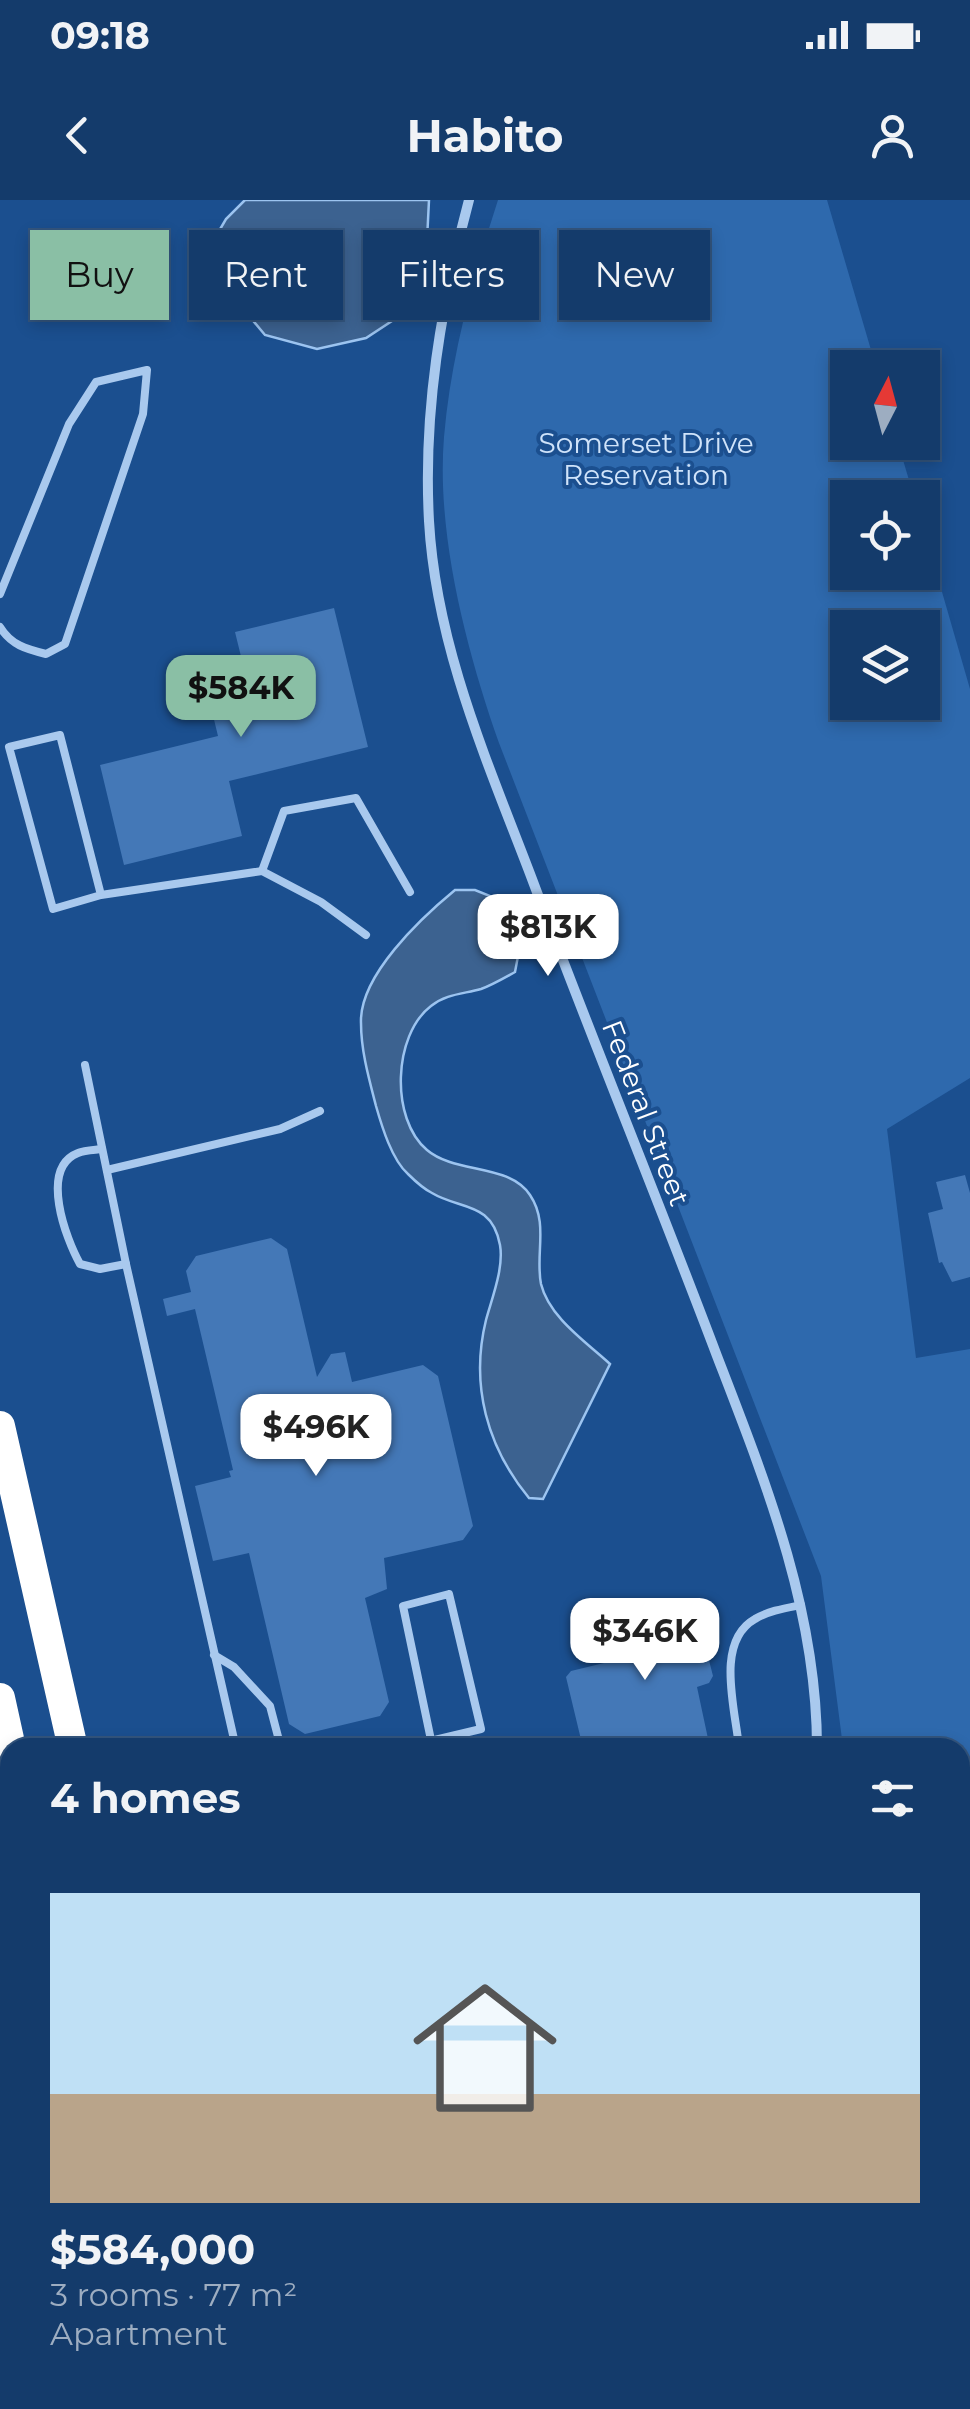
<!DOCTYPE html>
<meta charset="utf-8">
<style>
body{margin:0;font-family:Montserrat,sans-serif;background:#214673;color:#f1f3f6;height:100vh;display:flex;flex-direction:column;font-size:38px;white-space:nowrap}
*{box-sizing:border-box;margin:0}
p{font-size:32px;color:#9dadc1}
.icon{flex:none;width:55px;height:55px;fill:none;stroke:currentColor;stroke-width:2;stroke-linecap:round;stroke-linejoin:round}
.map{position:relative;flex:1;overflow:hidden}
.side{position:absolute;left:0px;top:1538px;width:970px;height:672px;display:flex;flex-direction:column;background:#143b6b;border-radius:30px 30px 0 0;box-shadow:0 5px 15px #0003,0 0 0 2px #33557e}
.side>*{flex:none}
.banner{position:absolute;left:30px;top:30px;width:910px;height:90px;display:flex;gap:20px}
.needle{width:65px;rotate:6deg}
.buttons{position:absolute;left:830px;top:150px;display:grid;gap:20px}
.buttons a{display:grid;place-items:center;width:110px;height:110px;border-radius:0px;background:#143b6b;box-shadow:0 5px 15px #0003,0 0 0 2px #33557e;font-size:50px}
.price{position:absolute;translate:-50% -85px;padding:0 22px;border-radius:20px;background:#fff;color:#222;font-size:32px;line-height:65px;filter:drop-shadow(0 2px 5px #0008)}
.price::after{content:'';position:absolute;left:50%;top:60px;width:30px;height:22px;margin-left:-15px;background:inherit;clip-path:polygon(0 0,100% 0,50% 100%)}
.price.active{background:#8abfa5;color:#111}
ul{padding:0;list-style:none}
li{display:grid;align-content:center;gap:20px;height:530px;padding:0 50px}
li span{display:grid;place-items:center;height:310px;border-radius:0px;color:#555}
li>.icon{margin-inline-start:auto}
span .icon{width:180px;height:180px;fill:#fffc;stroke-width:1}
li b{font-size:42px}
h2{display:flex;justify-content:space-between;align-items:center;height:120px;padding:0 50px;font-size:42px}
.pill{padding:0 35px;border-radius:0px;background:#143b6b;box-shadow:0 5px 15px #0003,0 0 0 2px #33557e;font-size:35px;line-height:90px}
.pill.active{background:#8abfa5;color:#111}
.status{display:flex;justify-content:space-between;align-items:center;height:70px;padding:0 50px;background:#143b6b;direction:ltr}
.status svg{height:28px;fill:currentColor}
header{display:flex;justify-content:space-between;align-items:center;height:130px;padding:0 50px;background:#143b6b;font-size:45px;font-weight:700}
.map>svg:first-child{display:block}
</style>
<div class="status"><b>09:18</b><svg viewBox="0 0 49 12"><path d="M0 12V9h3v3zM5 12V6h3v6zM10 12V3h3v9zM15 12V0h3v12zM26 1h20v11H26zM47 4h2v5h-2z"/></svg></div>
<header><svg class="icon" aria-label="back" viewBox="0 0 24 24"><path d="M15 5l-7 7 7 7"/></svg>Habito<svg class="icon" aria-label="person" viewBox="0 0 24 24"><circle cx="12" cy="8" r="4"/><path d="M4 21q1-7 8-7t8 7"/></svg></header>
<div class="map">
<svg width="970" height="2209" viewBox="0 0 970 2209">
<rect width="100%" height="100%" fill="#1b4f8f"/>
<path fill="#2e69ad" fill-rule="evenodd" d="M498,0h329l49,167 -28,1v74l50,1 16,54 -66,1v74h74l1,-46 47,163v389l-83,51 29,229 54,-9v733l-10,2v-336l-117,-1 -22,-171 -322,-833c-32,-91 -63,-208 -55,-306 7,-81 29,-160 54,-237zM848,428h74v74h-74z"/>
<g fill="#3c6290" stroke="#9cc4f0" stroke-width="2.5">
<polygon points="245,0 429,0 426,61 415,100 401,115 366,138 317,149 265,135 220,81 211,54 212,43 226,19"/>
<path d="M455,690h20l15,6 17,18 13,32 -5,26c-11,6 -23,13 -34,17 -18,5 -35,5 -50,17 -38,29 -41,113 -4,144 28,24 82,13 103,45 19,28 5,59 11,89 8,33 45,58 69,80l-67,135 -14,-1c-42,-51 -59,-113 -43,-178 6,-22 18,-52 14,-75 -8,-44 -40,-35 -68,-52 -8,-4 -17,-12 -24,-19 -16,-14 -26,-47 -32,-68 -7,-27 -15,-55 -15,-83 -2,-47 60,-105 94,-133z"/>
</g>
<g fill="#4478b7">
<polygon points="334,408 368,547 229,581 242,636 124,665 100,565 218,536 209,499 249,489 235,432"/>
<polygon points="965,975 970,993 970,1077 952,1082 942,1062 939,1063 928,1013 943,1009 936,982"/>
<polygon points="271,1038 287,1049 317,1177 331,1154 345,1152 352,1182 423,1165 438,1176 473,1326 463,1340 384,1358 387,1389 365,1398 389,1502 380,1516 305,1534 289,1524 249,1353 213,1361 195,1286 231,1277 229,1271 233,1270 195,1109 167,1116 163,1099 191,1092 186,1071 196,1056"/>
<polygon points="694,1401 713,1476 709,1483 697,1487 710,1548 624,1548 623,1544 583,1548 566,1477 571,1471 604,1463 598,1425"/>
</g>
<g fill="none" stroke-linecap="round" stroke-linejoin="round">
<g stroke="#a9c9ee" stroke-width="8">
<path d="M0,394l69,-170 27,-42 51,-12 -4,44 -78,230 -19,10c-20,-5 -35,-9 -46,-27"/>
<polyline points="262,671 284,611 356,598 410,692"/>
<polyline points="101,695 53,709 9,547 60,535 101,695 262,671 321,702 366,735"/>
<polyline points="85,865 126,1064 236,1548"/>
<path d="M102,949c-7,1 -17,1 -24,4 -39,15 -12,86 2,111l20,5 26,-5"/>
<polyline points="107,970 280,929 320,911"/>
<polyline points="214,1455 234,1467 270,1506 281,1548"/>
<polyline points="401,1548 481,1529 449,1394 403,1406 431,1540"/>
<path d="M739,1548c-3,-37 -25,-106 16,-129 13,-8 31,-11 46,-14"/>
<polyline points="960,2133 970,2149"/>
<polyline points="821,2200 822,2209"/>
<polyline points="948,2209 960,2200"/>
</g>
<g stroke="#a9c9ee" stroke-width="10">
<path d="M469,0c-28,105 -46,212 -40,321 7,126 59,242 103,358 60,160 125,318 185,477 49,127 100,254 100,392"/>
<polyline points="689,2209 690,2200"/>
</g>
<g stroke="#fff" stroke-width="30">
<polyline points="0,1226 73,1548"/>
<polyline points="0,1498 11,1548"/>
<polyline points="157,2200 159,2209"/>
<polyline points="219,2200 221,2209"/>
</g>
</g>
<g text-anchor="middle" stroke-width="8" stroke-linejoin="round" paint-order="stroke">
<g font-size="28" fill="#cfe3fa" stroke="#1b4f8f">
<text x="646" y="253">Somerset Drive<tspan x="646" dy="32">Reservation</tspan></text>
</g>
<g font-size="28" fill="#fff" stroke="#1b4f8f">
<text transform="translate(646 913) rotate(69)" y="10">Federal Street</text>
</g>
</g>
</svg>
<div class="buttons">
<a><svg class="needle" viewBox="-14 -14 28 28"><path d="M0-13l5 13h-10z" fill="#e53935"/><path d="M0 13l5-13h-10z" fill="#9dadc1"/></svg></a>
<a><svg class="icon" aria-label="locate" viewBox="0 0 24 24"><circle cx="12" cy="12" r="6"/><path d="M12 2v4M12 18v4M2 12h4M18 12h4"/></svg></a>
<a><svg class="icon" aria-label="layers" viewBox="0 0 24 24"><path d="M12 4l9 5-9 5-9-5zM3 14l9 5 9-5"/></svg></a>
</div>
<b class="price active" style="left:241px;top:540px">$584K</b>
<b class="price" style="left:548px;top:779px">$813K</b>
<b class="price" style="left:316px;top:1279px">$496K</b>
<b class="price" style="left:645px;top:1483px">$346K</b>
<div class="banner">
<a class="pill active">Buy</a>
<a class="pill">Rent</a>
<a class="pill">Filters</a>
<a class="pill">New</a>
</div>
<section class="side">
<h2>4 homes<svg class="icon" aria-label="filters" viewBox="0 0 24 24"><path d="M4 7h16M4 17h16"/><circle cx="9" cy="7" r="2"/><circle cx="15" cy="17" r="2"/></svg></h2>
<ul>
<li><span style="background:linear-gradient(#bfe0f5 65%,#b9a48a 0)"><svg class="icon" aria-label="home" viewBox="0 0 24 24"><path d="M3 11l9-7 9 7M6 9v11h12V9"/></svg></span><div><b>$584,000</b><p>3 rooms · 77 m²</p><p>Apartment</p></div></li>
</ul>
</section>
</div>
